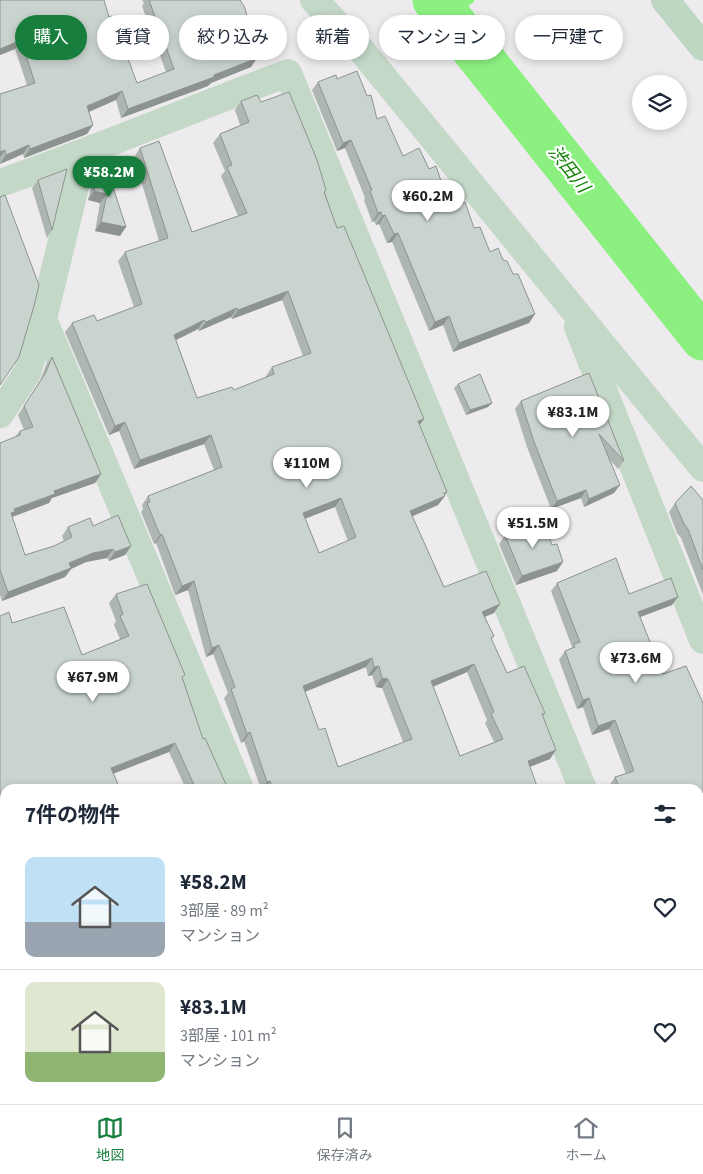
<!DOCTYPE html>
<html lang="ja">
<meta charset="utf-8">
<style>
body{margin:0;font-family:"Source Sans 3","Noto Sans JP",sans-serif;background:#f2f2f3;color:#1f2937;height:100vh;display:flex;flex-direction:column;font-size:19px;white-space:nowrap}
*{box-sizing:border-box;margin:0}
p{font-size:16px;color:#747a83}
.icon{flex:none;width:28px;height:28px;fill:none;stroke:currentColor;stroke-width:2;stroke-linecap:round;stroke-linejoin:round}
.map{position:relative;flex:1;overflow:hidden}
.panel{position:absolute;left:0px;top:784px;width:704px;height:321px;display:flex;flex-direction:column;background:#fff;border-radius:15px 15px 0 0;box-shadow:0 2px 8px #0003}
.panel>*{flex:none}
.banner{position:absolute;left:15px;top:15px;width:674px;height:45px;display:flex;gap:10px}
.fabs{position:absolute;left:632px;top:75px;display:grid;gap:10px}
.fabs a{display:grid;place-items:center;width:55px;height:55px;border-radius:50%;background:#fff;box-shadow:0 2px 8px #0003;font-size:25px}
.price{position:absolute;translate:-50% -42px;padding:0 11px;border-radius:18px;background:#fff;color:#222;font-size:16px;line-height:32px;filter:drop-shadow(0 1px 2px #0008)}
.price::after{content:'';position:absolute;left:50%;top:30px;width:15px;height:11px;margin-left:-8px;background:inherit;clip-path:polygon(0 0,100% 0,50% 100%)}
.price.active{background:#177e3d;color:#fff}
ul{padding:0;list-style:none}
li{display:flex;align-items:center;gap:15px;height:125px;padding:0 25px}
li+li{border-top:1px solid #e0e1e3}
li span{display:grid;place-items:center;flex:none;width:140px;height:100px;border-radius:10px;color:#555}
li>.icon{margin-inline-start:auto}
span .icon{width:60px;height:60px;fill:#fffc;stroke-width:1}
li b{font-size:21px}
h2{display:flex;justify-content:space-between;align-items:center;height:60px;padding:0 25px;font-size:21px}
.tag{padding:0 18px;border-radius:22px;background:#fff;box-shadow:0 2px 8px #0003;font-size:18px;line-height:45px}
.tag.active{background:#177e3d;color:#fff}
.tab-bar{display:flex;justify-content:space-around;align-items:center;height:70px;border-top:1px solid #e0e1e3;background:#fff;font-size:14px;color:#747a83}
.tab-bar a{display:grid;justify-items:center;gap:2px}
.tab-bar .active{color:#177e3d}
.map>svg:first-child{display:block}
</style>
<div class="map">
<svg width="703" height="1104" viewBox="0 0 703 1104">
<rect width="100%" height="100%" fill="#eeebef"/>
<polygon fill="#ecf1b6" points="196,1100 280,1100 270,1104 198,1104"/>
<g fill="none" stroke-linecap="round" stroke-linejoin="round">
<polyline stroke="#8bf080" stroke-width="8" points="448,14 470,0"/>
<polyline stroke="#8bf080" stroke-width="45" points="435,0 703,338"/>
<g stroke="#c4d8c7" stroke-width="28">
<polyline points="314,0 362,51 703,468"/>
<polyline points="83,154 43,319 240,789"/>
<path d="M0,183c97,-34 192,-74 288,-110l295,716"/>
<polyline points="578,327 703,640"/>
<polyline points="0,414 27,373 43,319"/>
<polyline points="0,881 5,894"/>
<polyline points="699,1073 703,1084"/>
<polyline points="87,1100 88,1104"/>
<polyline points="384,1100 388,1104"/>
</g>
<g stroke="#bdd7c2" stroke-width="28">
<polyline points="665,0 703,47"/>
<polyline points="699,936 703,935"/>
<polyline points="284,1104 294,1100"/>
</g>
</g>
<g fill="#aeb6b1" fill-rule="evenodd">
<polygon points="0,0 109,17 137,83 166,72 142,6 144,3 142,0 240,0 257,58 251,67 211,83 208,86 121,118 116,100 89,112 87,134 24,158 23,154 0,164 0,94 27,85 15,49 0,55"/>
<polygon points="337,79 367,96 377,119 403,156 429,169 445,193 457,205 474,228 490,252 503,260 513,274 535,314 529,323 453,352 443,325 429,331 392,242 387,243 379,224 376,225 374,221 372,222 364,200 365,198 345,148 337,151 312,90 318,82"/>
<path d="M241,101l20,1 65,88 -1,3 12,35 87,191 -5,6 28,67 -9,13 -26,11 32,71 50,26 -9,4 9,19 -3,4 16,33 38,40 -2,3 7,43 -20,8 8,22h-277l-17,-48 -3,2 -17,-45 4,-5 -15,-39 -7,3 -18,-67 -13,5 -19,-52 -2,1 -13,-32 2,-3 -1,-4 6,-9 66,-26 -10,-26 -70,25 -15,-38 -10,4 -44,-103 7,-9 25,-2 37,-14 -16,-46 7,-9 34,-11 -25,-84 6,-9 52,84 46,-16 -17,-40 4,-5 -12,-28 7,-9 20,-9 -5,-15zM282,300l21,56 -31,11 -6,9v1l-32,13 -37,8 -21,-58 22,-11 1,2 32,-14 1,2zM335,507l13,34 -29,12 -14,-35zM366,667l2,9 4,-1 4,12 6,1 21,54 -65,25 -19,-37 -14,-38zM467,672l20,48 -2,3 9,19 -34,14 -27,-69z"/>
<polygon points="102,159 120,236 95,231 100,203 88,200 96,168"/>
<polygon points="38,180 52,230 47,238 32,188"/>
<polygon points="52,357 101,474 95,483 52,498 49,503 12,517 25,555 54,546 64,541 62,536 68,527 93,526 131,546 125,555 109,561 107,558 86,562 71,569 65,577 2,601 0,595 0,443 15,437 20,431 24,430 18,415 40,381 46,365"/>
<polygon points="589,373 624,461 618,469 610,460 614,493 584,507 581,498 551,509 527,447 515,409 521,401"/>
<polygon points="458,384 492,403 488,407 466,415 454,388"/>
<polygon points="703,500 703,595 681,538 677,533 669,512 675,503"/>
<polygon points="505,535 557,571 516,585 499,544"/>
<polygon points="557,583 629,594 672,605 640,617 663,674 703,703 703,907 699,909 699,789 610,789 609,786 615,777 626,774 609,729 592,735 583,707 577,709 559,660 565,651 571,649 572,647 551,591"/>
<polygon points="116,594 183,680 203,739 228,789 186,789 169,752 114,773 5,789 5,867 0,866 0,850 4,849 0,839 0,616 82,655 120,639 114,625 116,621 109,603"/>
<polygon points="699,941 703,942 703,1059 701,1058 699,1058"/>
<polygon points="102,1100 196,1100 193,1104 103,1104"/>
<polygon points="409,1100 681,1100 678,1104 411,1104"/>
</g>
<g fill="#8d9490">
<polygon points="21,40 15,49 0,55 0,49"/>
<polygon points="257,58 251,67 211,83 208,86 121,118 128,109"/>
<polygon points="122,91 116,100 81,115 87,106"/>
<polygon points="93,125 87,134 24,158 30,149"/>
<polygon points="351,140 345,148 337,151 343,143"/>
<polygon points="29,145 23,154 0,164 6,155"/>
<polygon points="5,150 0,157 0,152"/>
<polygon points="94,191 107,194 100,203 88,200"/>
<polygon points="381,212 374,221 372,222 378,213"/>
<polygon points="385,215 379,224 376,225 382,216"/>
<polygon points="101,222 126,227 120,236 95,231"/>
<polygon points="398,233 392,242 387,243 394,234"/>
<polygon points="288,291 282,300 232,319 238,310"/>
<polygon points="237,308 231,317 199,331 206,322"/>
<polygon points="535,314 529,323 453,352 459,343"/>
<polygon points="449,316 443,325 429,331 435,322"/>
<polygon points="204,320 198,329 168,344 174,335"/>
<polygon points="492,403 488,407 466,415 470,410"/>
<polygon points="424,419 417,428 418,421"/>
<polygon points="125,422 119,431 109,435 115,426"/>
<polygon points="211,435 204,444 134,469 140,460"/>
<polygon points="101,474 95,483 52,498 49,503 12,517 11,513 14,509 54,491"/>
<polygon points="620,485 614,493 584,507 589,499"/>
<polygon points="586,490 581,498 551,509 557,501"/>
<polygon points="447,492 443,497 445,496 438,505 404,520 410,511"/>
<polygon points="341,498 335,507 297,522 303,513"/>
<polygon points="162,534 156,543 154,544 160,535"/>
<polygon points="131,546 125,555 109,561 115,552"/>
<polygon points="113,549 107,558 86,562 71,569 65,577 2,601 8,592 69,563 93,553"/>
<polygon points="563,562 557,571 516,585 522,576"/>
<polygon points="194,581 188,590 175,595 182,586"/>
<polygon points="678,597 672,605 632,620 638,612"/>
<polygon points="500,604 494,613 476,620 482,612"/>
<polygon points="219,645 213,654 206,657 212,648"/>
<polygon points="372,658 366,667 297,695 303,686"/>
<polygon points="474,664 467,672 425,690 431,681"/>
<polygon points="379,666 372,675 368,676 374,667"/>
<polygon points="382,678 388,679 382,688 376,687"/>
<polygon points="589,698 583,707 577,709 583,700"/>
<polygon points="615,720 609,729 592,735 598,726"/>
<polygon points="250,732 244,741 241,743 247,734"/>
<polygon points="175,743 169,752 105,777 111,768"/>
<polygon points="556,750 550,759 521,770 528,761"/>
<polygon points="270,781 265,789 262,789 267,782"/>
<polygon points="509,785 507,789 500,789"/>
<polygon points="1,857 5,857 5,867 0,866 0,858"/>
<polygon points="703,901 703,907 699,909 699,903"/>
<polygon points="703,1049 703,1055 701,1058 699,1058 699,1050"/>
<polygon points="196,1100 193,1104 186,1104"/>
<polygon points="678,1100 681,1100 678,1104 674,1104 676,1101"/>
</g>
<g fill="#cad4ce" stroke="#8d9490" fill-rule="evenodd">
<polygon points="0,0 104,0 109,17 112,16 137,83 174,69 149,0 240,0 245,8 257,58 214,75 214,77 128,109 122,91 87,106 93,125 30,149 29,145 6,155 5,150 0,152 0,94 35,83 21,40 0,49"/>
<polygon points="357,71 367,96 371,95 377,119 385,116 403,156 419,148 429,169 436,166 445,193 451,190 457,205 465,202 474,228 480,227 490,252 498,248 503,260 507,261 513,274 518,274 535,314 459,343 449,316 435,322 398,233 394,234 385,215 382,216 381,212 378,213 370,191 372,190 351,140 343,143 318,82 336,75 337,79"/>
<path d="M289,92l28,68 9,30 -2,2 13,36 7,-2 80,193 -6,2 29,71 -3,1 1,3 -35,15 34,76 42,-16 14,33 -18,8 12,24 -3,2 16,35 17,-7 21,47 -3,1 14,36 -28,11 10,28h-27l-2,-4 -9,4h-224l-2,-4 -2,1 -2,-5 -3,1 -17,-50 -3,2 -16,-45 4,-2 -16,-42 -7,3 -18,-67 -12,5 -20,-52 -2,1 -13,-32 3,-1 -2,-6 74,-29 -11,-32 -71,25 -15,-38 -10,4 -43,-103 22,-8 3,6 45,-17 -17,-52 43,-14 -28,-90 19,-7 33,91 55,-19 -20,-46 5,-2 -12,-31 29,-12 -8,-21 16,-6 4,7zM288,291l23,62 -39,14 2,7 -40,16 -2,-3 -35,11 -23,-63 30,-15 2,2 31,-14 1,2zM341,498l15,39 -37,16 -16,-40zM372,658l2,9 5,-1 3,12 6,1 24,60 -74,28 -13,-39 -6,2 -16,-44zM474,664l20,48 -3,2 12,25 -43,17 -29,-75z"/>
<polygon points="102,159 104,160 126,227 101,222 107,194 94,191"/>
<polygon points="67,169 52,230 38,180"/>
<polygon points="5,195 39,285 34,306 19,357 0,385 0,197"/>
<polygon points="52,357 101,474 54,491 55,494 14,509 15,512 11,513 25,555 54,546 72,537 68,527 90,518 93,526 118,515 131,546 115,552 113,549 93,553 69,563 71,568 8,592 0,570 0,443 20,435 20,431 33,427 24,406 46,372"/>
<polygon points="589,373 624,461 599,434 620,485 589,499 586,490 557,501 533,439 521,401"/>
<polygon points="480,374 492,403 470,410 458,384"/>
<polygon points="691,486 703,500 703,570 688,529 684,524 675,503"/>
<polygon points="543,522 552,545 557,544 563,562 522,576 505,535"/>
<polygon points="616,558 629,594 671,578 678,597 638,612 663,674 686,666 703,703 703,901 699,903 699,789 620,789 615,777 634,771 615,720 598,726 589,698 583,700 565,651 575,647 574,644 580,642 557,583"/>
<polygon points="147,584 185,675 182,677 203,739 205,738 228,789 196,789 175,743 111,768 120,789 5,789 5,828 0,816 0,616 9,612 12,623 64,607 82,655 129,636 120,616 123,614 116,594"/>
<polygon points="5,848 5,857 0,858 0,850"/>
<polygon points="699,941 703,942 703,1026 699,1016"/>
<polygon points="5,981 5,1100 30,1100 32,1104 0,1104 0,983"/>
<polygon points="703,1038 703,1049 699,1050 699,1039"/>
<polygon points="109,1100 196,1100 186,1104 106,1104"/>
<polygon points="356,1100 374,1100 375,1104 344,1104"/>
<polygon points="419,1100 678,1100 676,1101 677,1104 420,1104"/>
</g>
<g text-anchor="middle" stroke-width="4.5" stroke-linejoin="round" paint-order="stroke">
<g font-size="18" font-style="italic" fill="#148507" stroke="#fff">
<text transform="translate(569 169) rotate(52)" y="6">渋田川</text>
</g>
</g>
</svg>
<div class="fabs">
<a><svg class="icon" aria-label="layers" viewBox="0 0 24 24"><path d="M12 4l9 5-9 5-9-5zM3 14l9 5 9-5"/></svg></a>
</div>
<b class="price active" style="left:109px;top:198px">¥58.2M</b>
<b class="price" style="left:428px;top:222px">¥60.2M</b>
<b class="price" style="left:573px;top:438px">¥83.1M</b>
<b class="price" style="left:307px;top:489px">¥110M</b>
<b class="price" style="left:533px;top:549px">¥51.5M</b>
<b class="price" style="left:636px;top:684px">¥73.6M</b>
<b class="price" style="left:93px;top:703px">¥67.9M</b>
<div class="banner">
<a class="tag active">購入</a>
<a class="tag">賃貸</a>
<a class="tag">絞り込み</a>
<a class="tag">新着</a>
<a class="tag">マンション</a>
<a class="tag">一戸建て</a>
</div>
<section class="panel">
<h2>7件の物件<svg class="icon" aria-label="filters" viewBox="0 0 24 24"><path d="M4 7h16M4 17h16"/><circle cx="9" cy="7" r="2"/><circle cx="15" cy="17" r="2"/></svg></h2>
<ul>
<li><span style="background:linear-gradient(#bfe0f5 65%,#9aa5b1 0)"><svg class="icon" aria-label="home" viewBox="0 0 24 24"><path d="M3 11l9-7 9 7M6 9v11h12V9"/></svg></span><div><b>¥58.2M</b><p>3部屋 · 89 m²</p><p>マンション</p></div><svg class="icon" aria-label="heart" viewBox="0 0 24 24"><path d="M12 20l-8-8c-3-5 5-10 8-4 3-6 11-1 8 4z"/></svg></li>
<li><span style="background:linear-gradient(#dfe7d0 70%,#8fb573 0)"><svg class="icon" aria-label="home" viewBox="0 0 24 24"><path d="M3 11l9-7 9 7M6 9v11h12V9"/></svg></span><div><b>¥83.1M</b><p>3部屋 · 101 m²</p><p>マンション</p></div><svg class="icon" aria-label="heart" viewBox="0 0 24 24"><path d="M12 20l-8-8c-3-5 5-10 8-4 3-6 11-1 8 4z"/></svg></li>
</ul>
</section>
</div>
<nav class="tab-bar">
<a class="active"><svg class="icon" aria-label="map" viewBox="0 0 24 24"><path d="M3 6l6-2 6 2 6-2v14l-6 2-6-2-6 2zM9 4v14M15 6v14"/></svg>地図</a>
<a><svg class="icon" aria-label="saved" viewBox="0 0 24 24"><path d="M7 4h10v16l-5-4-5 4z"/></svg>保存済み</a>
<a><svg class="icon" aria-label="home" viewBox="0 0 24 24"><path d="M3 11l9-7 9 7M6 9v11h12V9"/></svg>ホーム</a>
</nav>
